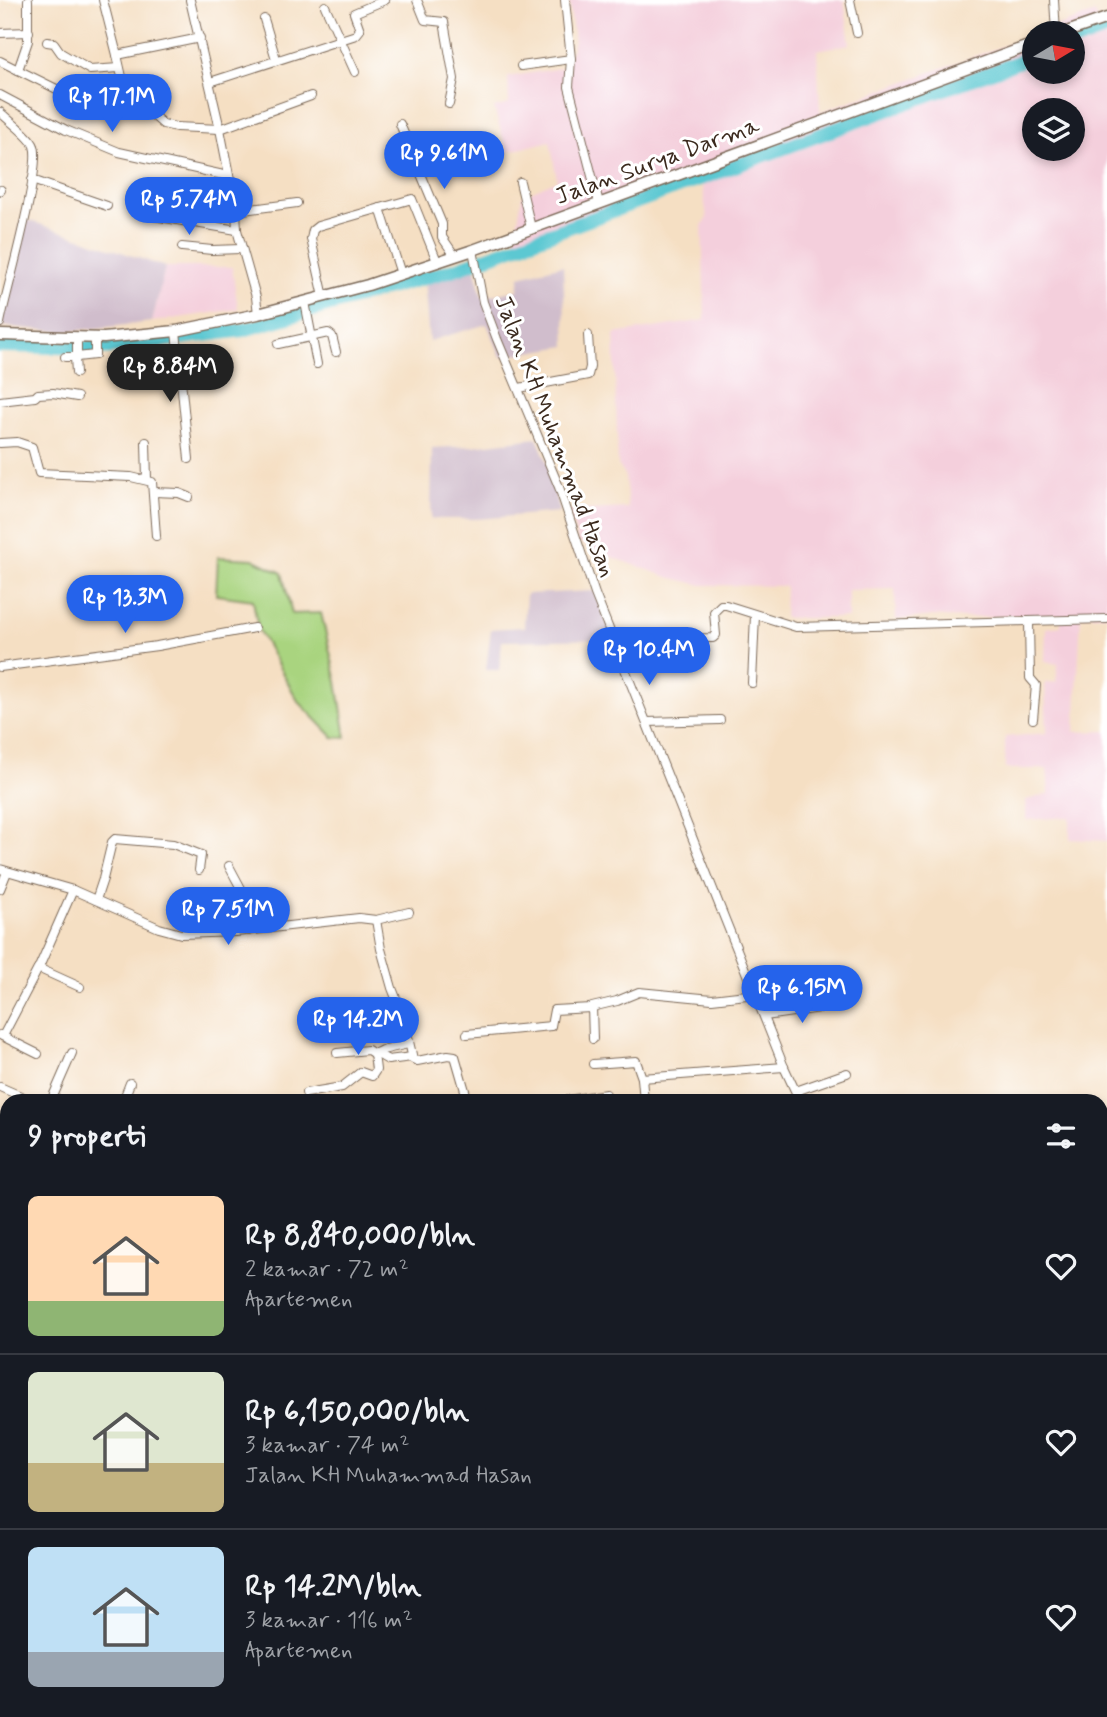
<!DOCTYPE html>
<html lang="id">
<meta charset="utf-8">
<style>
body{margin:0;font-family:Mynerve,sans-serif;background:#20242c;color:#f1f3f6;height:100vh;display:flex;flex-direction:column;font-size:26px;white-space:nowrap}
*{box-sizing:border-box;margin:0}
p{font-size:23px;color:#9ea1a6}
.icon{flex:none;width:38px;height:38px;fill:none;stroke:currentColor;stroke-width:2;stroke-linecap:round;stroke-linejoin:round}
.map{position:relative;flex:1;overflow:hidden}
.details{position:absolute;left:0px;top:1094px;width:1108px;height:625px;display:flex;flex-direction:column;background:#171b24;border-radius:21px 21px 0 0;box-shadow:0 4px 10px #0003}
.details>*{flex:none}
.needle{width:46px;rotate:80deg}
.buttons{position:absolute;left:1022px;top:21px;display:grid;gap:14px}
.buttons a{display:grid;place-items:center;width:63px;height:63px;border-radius:50%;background:#171b24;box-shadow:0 4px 10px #0003;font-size:35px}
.price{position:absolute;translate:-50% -60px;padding:0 16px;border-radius:24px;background:#2563eb;color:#fff;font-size:23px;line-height:46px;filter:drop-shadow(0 2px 4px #0008)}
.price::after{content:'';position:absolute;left:50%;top:42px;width:21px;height:16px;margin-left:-10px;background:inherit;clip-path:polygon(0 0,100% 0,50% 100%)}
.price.selected{background:#222;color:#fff}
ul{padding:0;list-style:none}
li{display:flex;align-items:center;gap:21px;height:175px;padding:0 28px}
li+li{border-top:2px solid #363941}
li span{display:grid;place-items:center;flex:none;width:196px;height:140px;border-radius:10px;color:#555}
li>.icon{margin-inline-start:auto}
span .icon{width:84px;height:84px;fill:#fffc;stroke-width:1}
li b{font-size:30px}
h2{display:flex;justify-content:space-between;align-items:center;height:84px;padding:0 28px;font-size:30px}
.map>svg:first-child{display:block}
</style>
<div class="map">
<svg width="1107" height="1717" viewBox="0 0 1107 1717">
<rect width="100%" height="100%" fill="#fff"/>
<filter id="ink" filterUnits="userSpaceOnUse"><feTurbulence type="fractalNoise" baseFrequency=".0143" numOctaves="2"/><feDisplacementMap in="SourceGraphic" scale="14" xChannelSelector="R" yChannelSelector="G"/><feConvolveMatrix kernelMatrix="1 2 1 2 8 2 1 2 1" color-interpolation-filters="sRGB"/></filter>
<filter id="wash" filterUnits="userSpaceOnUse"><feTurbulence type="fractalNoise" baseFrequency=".00686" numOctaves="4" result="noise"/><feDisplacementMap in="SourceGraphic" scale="28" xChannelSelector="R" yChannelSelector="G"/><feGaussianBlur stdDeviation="1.57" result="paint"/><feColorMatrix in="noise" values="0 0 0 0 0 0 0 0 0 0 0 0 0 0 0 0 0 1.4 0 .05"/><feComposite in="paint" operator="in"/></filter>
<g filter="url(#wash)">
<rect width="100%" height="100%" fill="#f5dfc3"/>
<g fill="#f4cfdc" fill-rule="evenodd">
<path d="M569,0h275l6,44 -33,6 3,62 214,-77v37h39v-39h-35l57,-20 9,21 3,-1v582h-26l-6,117 32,-1v110l-37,-2v-22l-44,3v-20l23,-6 -2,-25h-42v-32l42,-4 -2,-50 11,-1 2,-18 -13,-2 1,-34 15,-2 -1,-11 -103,3 -24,-2 -37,4 -1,-31 -47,1v28h-64l1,-32 -83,-1 -34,-8 -73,-26 -17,-10 -9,-30 59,-3 -3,-32 -7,-11 -4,-131 91,-14 -3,-94 5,-7 -5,-36 -190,72 10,-59 35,-16 -7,-39 -43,11 -13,-44 15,-4 -1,-27 58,-10 8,-26zM1034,110h39v39h-39z"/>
<polygon points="165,267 232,267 238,309 152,322"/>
</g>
<g fill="#d0bdcc">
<polygon points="22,218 165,267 152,322 64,332 0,326"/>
<polygon points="563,265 566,346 501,357 487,324 429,341 424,278 474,266 482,297 518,290 520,276"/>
<polygon points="537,438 548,464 559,512 477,519 431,519 432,448 472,446"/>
<polygon points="595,591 612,637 682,641 682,664 616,666 605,639 502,641 499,670 486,670 491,629 524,627 526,594"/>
</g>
<polygon fill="#a9d47f" stroke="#727f4e" stroke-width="2" points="218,557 253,559 282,573 292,614 321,613 337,682 346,738 333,737 298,701 258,629 253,600 216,595"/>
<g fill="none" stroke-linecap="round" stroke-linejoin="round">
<g stroke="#5cc8d2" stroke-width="14">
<polyline points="1073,42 1107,29"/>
<polyline points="0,346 106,348 243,330 455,269 1034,56"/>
</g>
</g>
</g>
<g filter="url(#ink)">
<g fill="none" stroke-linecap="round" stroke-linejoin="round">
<defs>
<g id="minor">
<polyline points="28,0 28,41 18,70 85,103"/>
<polyline points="103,0 117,55 200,38"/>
<polyline points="190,0 220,129 236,211 237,230 256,297 258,314"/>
<polyline points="417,0 425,20 444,22 454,79 449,104"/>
<polyline points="565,0 571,59 569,87 599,203"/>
<polyline points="850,0 857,33"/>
<polyline points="1054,0 1056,33"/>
<polyline points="325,6 355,72"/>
<polyline points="264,19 276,59"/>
<polyline points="0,33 29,32"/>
<polyline points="47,42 54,43 61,53 90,70 119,68"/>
<polyline points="117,55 125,90 127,92 145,92 155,117 163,124 176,127 220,129 311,96"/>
<polyline points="0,61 18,70"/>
<polyline points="521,66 571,59"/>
<polyline points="210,82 356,35 360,30 354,13 385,0"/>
<polyline points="0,95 66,130 119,152 228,176"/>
<path d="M0,112c8,8 31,25 34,34 8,22 -28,145 -34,177"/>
<polyline points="400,124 442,224 442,237 455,256"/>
<polyline points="32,180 107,206"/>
<polyline points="520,182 531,228"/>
<polyline points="0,191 1,190"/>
<polyline points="380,208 401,274"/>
<polyline points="236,211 297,203"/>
<polyline points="147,215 237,230"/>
<polyline points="182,247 212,250 241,249"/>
<polyline points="473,250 483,302 497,339 559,487 595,594 784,1067 800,1101"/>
<polyline points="324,297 311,239 313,230 318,226 412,199 437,261"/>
<polyline points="305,302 317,364"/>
<polyline points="176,331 189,459"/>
<polyline points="278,344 328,333 332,336 336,352"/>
<polyline points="65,357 77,357 77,337"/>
<polyline points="75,357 76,373"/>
<polyline points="77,357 95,355 95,338"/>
<polyline points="519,388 588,375 590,367 588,335"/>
<polyline points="0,401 35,397 38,394 53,393 77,397"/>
<polyline points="146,442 147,480"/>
<polyline points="0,443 17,442 32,447 39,473 131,477 152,482 156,536"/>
<polyline points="154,492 179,493 189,497"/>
<polyline points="1029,622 1030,678 1036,685 1033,719"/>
<polyline points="615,640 713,638 716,635 714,612 721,605 726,605 796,627 1107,619"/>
<polyline points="0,667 157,646 254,628"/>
<polyline points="752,683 755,615"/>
<polyline points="647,722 720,720"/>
<polyline points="229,866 244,894 249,931"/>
<polyline points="0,869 73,890 159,928 181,934 236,932 359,918 376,920 409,912"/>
<polyline points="0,889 7,872"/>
<polyline points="96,900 103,879 112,842 115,839 173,844 201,855 199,870"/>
<polyline points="376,920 381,949 392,988 403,1016 413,1059 417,1061 448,1055 455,1056 468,1101"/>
<polyline points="38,968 80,987"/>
<polyline points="765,1016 834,1006"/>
<polyline points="467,1034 551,1026 554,1010 591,1008"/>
<polyline points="0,1035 38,1054"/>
<polyline points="3,1036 40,965 73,890"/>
<polyline points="593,1039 592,1007 617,1001 639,992 712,999 755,994"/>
<polyline points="337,1053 368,1050 374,1054"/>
<polyline points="376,1053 388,1060 412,1057"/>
<polyline points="593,1064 636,1061 642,1078 644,1101"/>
<polyline points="642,1078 784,1067"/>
<polyline points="0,1087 32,1101"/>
<polyline points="796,1091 847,1073"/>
<polyline points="306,1093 342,1087 361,1072 372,1076 376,1070 374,1054 382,1050 408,1044"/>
<polyline points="51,1101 72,1053"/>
<polyline points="123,1101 130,1083"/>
<polyline points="474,1101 486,1101"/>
<polyline points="561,1101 606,1094"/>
<polyline points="1101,1258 1107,1259"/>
<polyline points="0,1449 7,1449"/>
<polyline points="0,1701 7,1700"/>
<polyline points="836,1712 836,1717"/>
<polyline points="428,1717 430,1716"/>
<polyline points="762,1717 764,1712"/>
</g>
<g id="major">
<polyline points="1064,33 1107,18"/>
<polyline points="0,335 104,338 176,331 258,314 368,285 473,250 1034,44"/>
</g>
</defs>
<use href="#minor" stroke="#7c6958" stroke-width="10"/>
<use href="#major" stroke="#7c6958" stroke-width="13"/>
<use href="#minor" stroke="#fff" stroke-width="8"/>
<use href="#major" stroke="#fff" stroke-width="10"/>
</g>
</g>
<g text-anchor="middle" stroke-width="6" stroke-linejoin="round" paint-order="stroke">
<g font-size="24" fill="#3b2a1e" stroke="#fff">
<text transform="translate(657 160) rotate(-20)" y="8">Jalan Surya Darma</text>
<text transform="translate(556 436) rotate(69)" y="8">Jalan KH Muhammad Hasan</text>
</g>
</g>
</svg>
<div class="buttons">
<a><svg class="needle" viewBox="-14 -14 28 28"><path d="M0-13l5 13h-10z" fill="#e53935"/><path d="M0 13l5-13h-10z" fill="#9ea1a6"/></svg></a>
<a><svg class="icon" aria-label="layers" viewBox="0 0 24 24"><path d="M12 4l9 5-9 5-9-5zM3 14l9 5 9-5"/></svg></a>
</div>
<b class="price" style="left:112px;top:134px">Rp 17.1M</b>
<b class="price" style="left:444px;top:191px">Rp 9.61M</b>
<b class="price" style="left:189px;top:237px">Rp 5.74M</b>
<b class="price selected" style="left:170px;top:404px">Rp 8.84M</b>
<b class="price" style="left:125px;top:635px">Rp 13.3M</b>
<b class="price" style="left:649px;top:687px">Rp 10.4M</b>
<b class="price" style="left:228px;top:947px">Rp 7.51M</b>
<b class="price" style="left:802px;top:1025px">Rp 6.15M</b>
<b class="price" style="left:358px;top:1057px">Rp 14.2M</b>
<section class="details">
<h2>9 properti<svg class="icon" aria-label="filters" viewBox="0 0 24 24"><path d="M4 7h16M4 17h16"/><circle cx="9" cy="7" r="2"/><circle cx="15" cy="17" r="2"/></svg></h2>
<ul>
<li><span style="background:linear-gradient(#ffd9b3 75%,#8fb573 0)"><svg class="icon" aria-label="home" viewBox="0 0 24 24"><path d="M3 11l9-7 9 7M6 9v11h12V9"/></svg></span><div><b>Rp 8,840,000/bln</b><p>2 kamar · 72 m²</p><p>Apartemen</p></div><svg class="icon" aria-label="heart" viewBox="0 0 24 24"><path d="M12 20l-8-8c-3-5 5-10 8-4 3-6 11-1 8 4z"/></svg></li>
<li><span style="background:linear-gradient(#dfe7d0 65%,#c2b280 0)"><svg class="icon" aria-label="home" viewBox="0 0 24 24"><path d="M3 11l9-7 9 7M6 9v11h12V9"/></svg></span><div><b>Rp 6,150,000/bln</b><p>3 kamar · 74 m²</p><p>Jalan KH Muhammad Hasan</p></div><svg class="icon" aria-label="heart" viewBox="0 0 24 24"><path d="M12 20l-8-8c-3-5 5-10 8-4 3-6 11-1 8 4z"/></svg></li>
<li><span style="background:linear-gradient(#bfe0f5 75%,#9aa5b1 0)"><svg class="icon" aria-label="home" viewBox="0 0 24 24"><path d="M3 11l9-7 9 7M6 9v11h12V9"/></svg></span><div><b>Rp 14.2M/bln</b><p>3 kamar · 116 m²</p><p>Apartemen</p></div><svg class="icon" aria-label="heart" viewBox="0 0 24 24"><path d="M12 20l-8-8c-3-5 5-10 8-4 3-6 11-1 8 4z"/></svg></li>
</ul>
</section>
</div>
